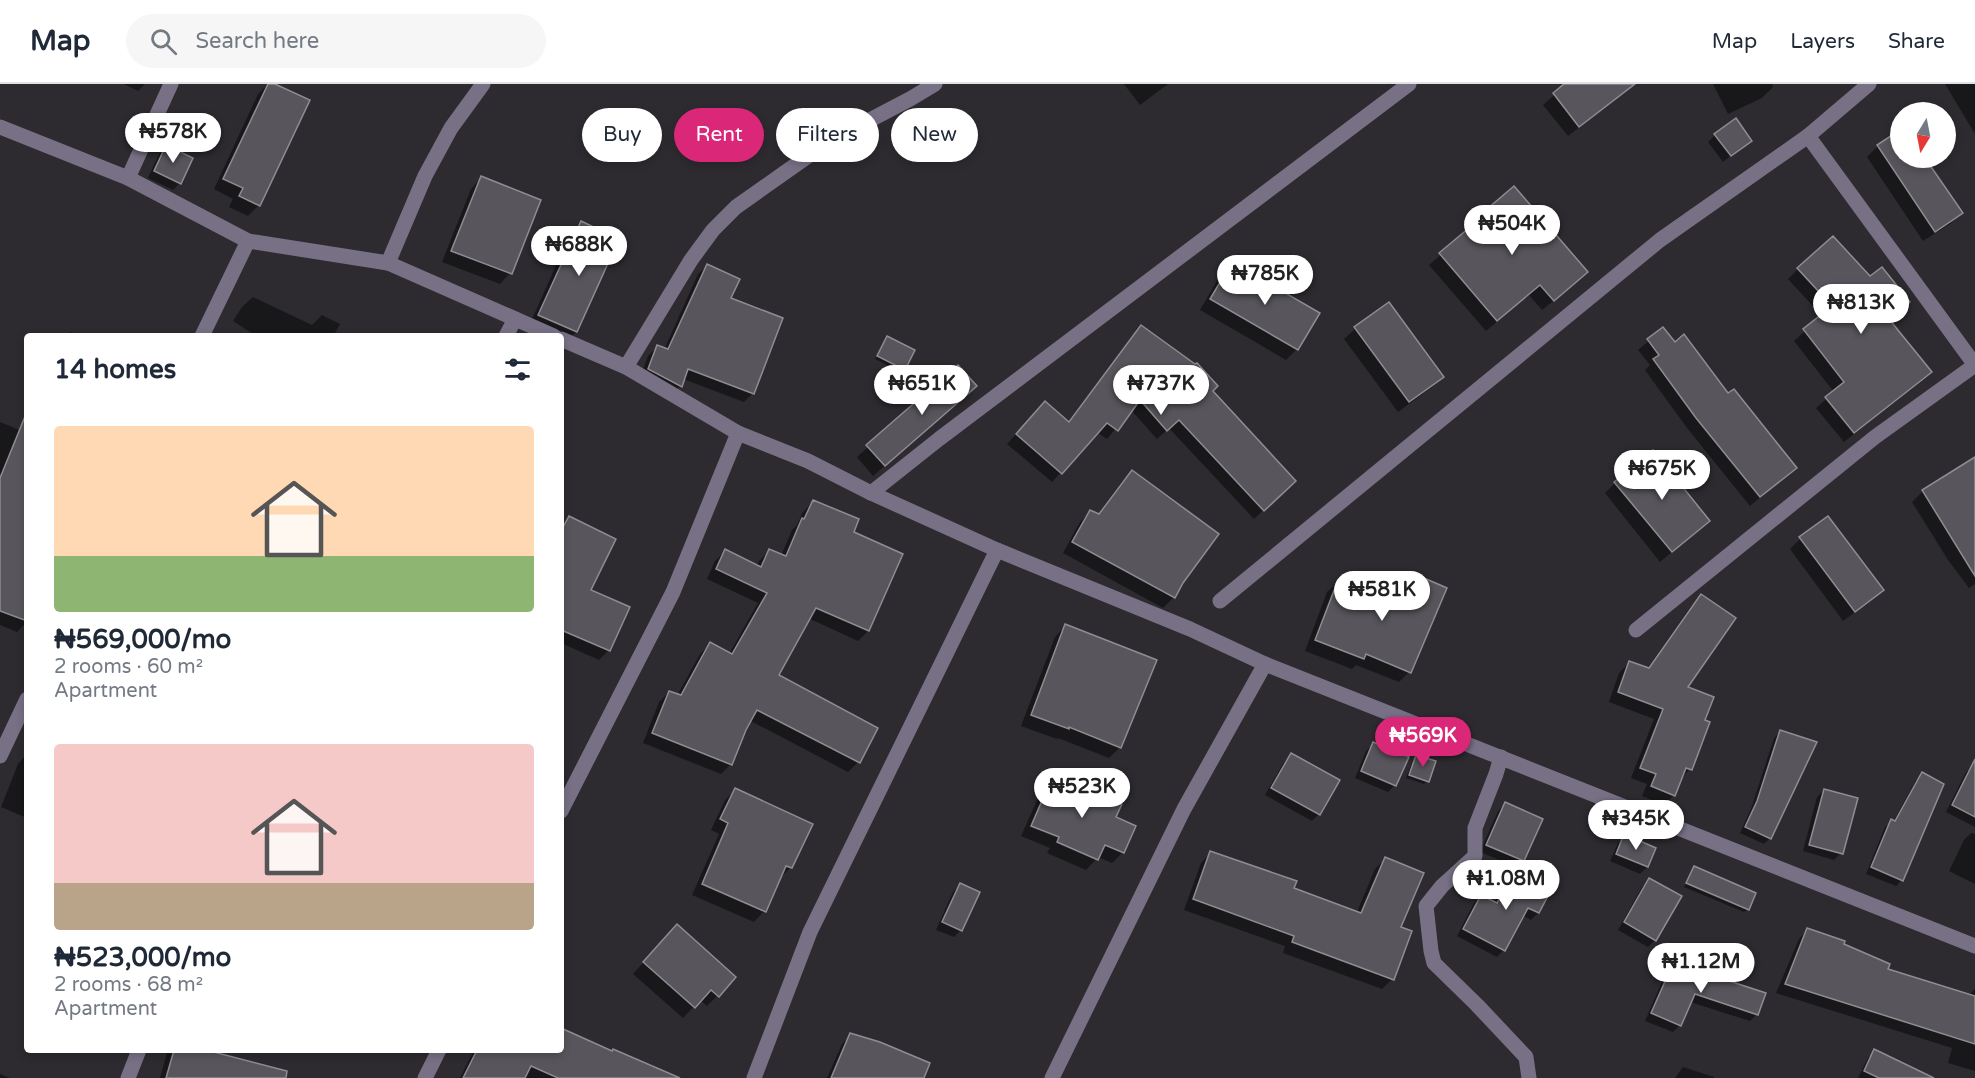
<!DOCTYPE html>
<meta charset="utf-8">
<style>
body{margin:0;font-family:"Varela Round",sans-serif;background:#f6f6f7;color:#1f2937;height:100vh;display:flex;flex-direction:column;font-size:22px;white-space:nowrap}
*{box-sizing:border-box;margin:0}
p{font-size:20px;color:#747a83}
.icon{flex:none;width:33px;height:33px;fill:none;stroke:currentColor;stroke-width:2;stroke-linecap:round;stroke-linejoin:round}
.map{position:relative;flex:1;overflow:hidden}
.side{position:absolute;left:24px;top:249px;width:540px;height:720px;display:flex;flex-direction:column;background:#fff;border-radius:6px;box-shadow:0 3px 9px #0003}
.side>*{flex:none}
.banner{position:absolute;left:582px;top:24px;width:570px;height:54px;display:flex;gap:12px}
.needle{width:39px;rotate:190deg}
.tools{position:absolute;left:1890px;top:18px;display:grid;gap:12px}
.tools a{display:grid;place-items:center;width:66px;height:66px;border-radius:50%;background:#fff;box-shadow:0 3px 9px #0003;font-size:30px}
.price{position:absolute;translate:-50% -51px;padding:0 14px;border-radius:21px;background:#fff;color:#222;font-size:20px;line-height:39px;filter:drop-shadow(0 2px 3px #0008)}
.price::after{content:'';position:absolute;left:50%;top:36px;width:18px;height:14px;margin-left:-9px;background:inherit;clip-path:polygon(0 0,100% 0,50% 100%)}
.price.selected{background:#db2777;color:#fff}
ul{padding:0;list-style:none}
li{display:grid;align-content:center;gap:12px;height:318px;padding:0 30px}
li span{display:grid;place-items:center;height:186px;border-radius:6px;color:#555}
li>.icon{margin-inline-start:auto}
span .icon{width:108px;height:108px;fill:#fffc;stroke-width:1}
li b{font-size:26px}
h2{display:flex;justify-content:space-between;align-items:center;height:72px;padding:0 30px;font-size:26px}
.chip{padding:0 21px;border-radius:27px;background:#fff;box-shadow:0 3px 9px #0003;font-size:21px;line-height:54px}
.chip.selected{background:#db2777;color:#fff}
header{display:flex;align-items:center;gap:36px;box-sizing:border-box;height:84px;padding:0 30px;background:#fff;border-bottom:2px solid #e0e1e3}
header strong{font-size:28px}
nav{display:flex;gap:33px;margin-inline-start:auto;font-size:21px}
.search{width:420px;height:54px;background:#f6f6f7;display:flex;align-items:center;gap:15px;box-sizing:border-box;padding:0 21px;border-radius:33px;color:#747a83;font-size:22px}
.map>svg:first-child{display:block}
</style>
<header>
<strong>Map</strong>
<div class="search"><svg class="icon" aria-label="search" viewBox="0 0 24 24"><circle cx="10" cy="10" r="6"/><path d="M15 15l6 6"/></svg>Search here</div>
<nav><a>Map</a><a>Layers</a><a>Share</a></nav>
</header>
<div class="map">
<svg width="1975" height="994" viewBox="0 0 1975 994">
<rect width="100%" height="100%" fill="#2d2b30"/>
<g fill="#0007">
<polygon points="124,0 145,0 138,7"/>
<polygon points="268,0 271,0 259,121 248,132 229,123 233,115 214,105 258,10"/>
<polygon points="1124,0 1168,0 1140,21"/>
<polygon points="1567,0 1636,0 1568,52 1543,21"/>
<polygon points="1713,0 1772,0 1773,3 1762,14 1728,30"/>
<polygon points="1945,0 1975,0 1975,50"/>
<polygon points="1900,47 1900,74 1923,74 1961,129 1950,140 1923,157 1867,73 1878,62"/>
<polygon points="1715,51 1750,56 1723,78 1708,58"/>
<polygon points="166,63 180,99 173,106 148,94 159,70"/>
<polygon points="481,94 539,116 510,189 500,200 442,178 471,105"/>
<polygon points="1481,132 1575,199 1542,226 1529,211 1486,247 1429,181 1472,144 1470,142"/>
<polygon points="581,139 576,248 565,258 529,242 570,150"/>
<polygon points="1232,180 1318,230 1297,265 1286,276 1200,226 1221,190"/>
<polygon points="707,182 729,215 753,309 744,318 683,295 680,302 672,311 640,294 648,272 657,263 664,266 698,190"/>
<polygon points="1798,185 1870,194 1908,218 1888,236 1930,288 1919,298 1844,358 1816,324 1834,308 1794,257 1822,232 1788,195"/>
<polygon points="253,213 312,241 322,231 340,240 335,249 343,252 256,252 233,237 242,223"/>
<polygon points="1389,220 1442,292 1432,303 1398,328 1344,255 1355,245"/>
<polygon points="1142,243 1285,406 1254,435 1169,344 1157,355 1131,326 1107,355 1097,348 1052,398 1007,360 1036,328 1068,338 1132,252"/>
<polygon points="1663,245 1674,260 1728,311 1795,384 1750,422 1687,344 1645,286 1650,281 1638,266"/>
<polygon points="70,248 81,252 66,252"/>
<polygon points="885,257 904,285 901,288 875,275"/>
<polygon points="958,283 964,313 873,392 857,373"/>
<polygon points="0,338 27,349 27,538 17,548 0,541"/>
<polygon points="1975,375 1975,500 1969,504 1948,476 1912,418 1923,407"/>
<polygon points="1132,388 1182,498 1174,513 1163,524 1063,469 1080,438 1091,427 1097,431 1121,399"/>
<polygon points="1615,399 1708,437 1660,478 1605,409"/>
<polygon points="813,418 852,449 868,547 858,557 808,534 776,592 858,678 848,688 749,636 731,680 721,690 643,659 659,618 669,608 677,612 700,570 710,560 729,570 758,519 707,495 715,477 725,467 757,482 759,477 769,467 781,472 792,446 797,441 803,428"/>
<polygon points="569,434 609,566 599,576 561,559 561,442"/>
<polygon points="1800,455 1882,506 1871,517 1843,537 1790,465"/>
<polygon points="1411,490 1409,588 1399,598 1356,581 1352,585 1305,567 1327,508 1338,498 1392,519 1400,501"/>
<polygon points="1702,512 1685,603 1703,637 1690,685 1680,696 1674,711 1664,721 1642,712 1647,700 1631,694 1654,635 1609,618 1619,589 1629,579 1647,585 1691,522"/>
<polygon points="1065,542 1120,663 1109,674 1058,654 1057,655 1021,642 1055,553"/>
<polygon points="1780,648 1770,754 1764,760 1740,749 1751,725 1774,654"/>
<polygon points="1373,660 1395,701 1388,708 1355,694 1366,667"/>
<polygon points="27,670 27,734 1,723 18,680"/>
<polygon points="1291,671 1337,697 1319,730 1312,737 1265,711 1284,678"/>
<polygon points="1416,673 1427,697 1424,700 1406,694 1413,676"/>
<polygon points="1973,681 1975,681 1975,743 1946,728 1966,688"/>
<polygon points="1923,690 1902,796 1896,802 1866,790 1885,743 1893,738 1916,696"/>
<polygon points="1053,692 1114,734 1123,768 1112,779 1098,773 1086,786 1047,769 1050,764 1021,752 1043,703"/>
<polygon points="736,705 791,783 780,794 764,827 754,838 692,811 719,750 711,746 725,716"/>
<polygon points="1824,706 1841,769 1834,776 1803,767 1817,713"/>
<polygon points="1505,720 1523,776 1516,783 1480,768 1498,727"/>
<polygon points="1971,749 1975,750 1975,800 1949,787 1964,756"/>
<polygon points="1625,752 1654,765 1647,783 1640,790 1610,777 1618,759"/>
<polygon points="1211,769 1292,805 1357,828 1375,785 1385,775 1399,844 1392,895 1382,905 1283,869 1285,862 1184,826 1201,779"/>
<polygon points="1694,783 1748,825 1744,828 1684,803"/>
<polygon points="1513,789 1549,807 1538,829 1531,836 1522,831 1504,866 1497,873 1457,852 1474,819 1481,812 1494,819 1506,796"/>
<polygon points="1649,795 1655,856 1648,863 1618,846 1642,803"/>
<polygon points="960,801 961,846 954,853 936,846 953,808"/>
<polygon points="1808,845 1842,860 1886,886 1968,912 1975,905 1975,987 1948,979 1952,964 1776,909 1799,855"/>
<polygon points="666,853 718,911 707,922 700,916 683,934 633,890"/>
<polygon points="1674,879 1757,930 1750,937 1690,918 1680,941 1673,948 1645,937 1667,886"/>
<polygon points="561,946 662,994 460,994 474,966 561,966"/>
<polygon points="851,951 923,992 926,994 827,994 842,960"/>
<polygon points="170,966 200,966 260,994 160,994 167,969"/>
<polygon points="1875,967 1921,994 1858,994 1868,974"/>
<polygon points="1683,983 1714,993 1714,994 1675,994"/>
<polygon points="0,990 10,994 0,994"/>
</g>
<g fill="#58565c" stroke="#8f8d93" stroke-width="1.5">
<polygon points="268,0 275,0 310,16 260,122 239,112 243,104 223,95"/>
<polygon points="1564,0 1635,0 1579,43 1553,9"/>
<polygon points="1736,34 1752,57 1731,72 1714,50"/>
<polygon points="1900,46 1900,74 1925,74 1963,129 1935,148 1877,61"/>
<polygon points="166,61 193,74 181,100 154,87"/>
<polygon points="481,92 541,116 512,190 451,167"/>
<polygon points="1514,102 1588,188 1554,217 1540,201 1497,237 1439,169 1482,133 1480,131"/>
<polygon points="581,137 619,155 577,248 538,231"/>
<polygon points="1833,152 1870,192 1882,183 1910,218 1889,235 1932,288 1854,349 1825,313 1844,298 1803,245 1832,222 1797,184"/>
<polygon points="1232,178 1320,229 1298,266 1210,215"/>
<polygon points="707,180 740,195 731,214 783,234 754,310 688,285 682,303 648,285 657,261 668,265"/>
<polygon points="1389,218 1444,293 1409,318 1354,243"/>
<polygon points="1141,241 1195,280 1197,279 1218,302 1213,307 1296,397 1264,427 1179,336 1167,347 1140,316 1118,347 1107,339 1062,390 1016,350 1045,317 1069,338"/>
<polygon points="1663,243 1675,258 1684,250 1728,309 1734,305 1797,384 1760,413 1696,334 1653,275 1659,271 1647,255"/>
<polygon points="887,252 915,266 905,286 877,272"/>
<polygon points="958,281 977,302 885,382 866,361"/>
<polygon points="26,330 27,330 27,537 0,527 0,394"/>
<polygon points="1653,366 1710,437 1672,468 1614,398"/>
<polygon points="1975,373 1975,492 1922,406"/>
<polygon points="1132,386 1219,450 1183,499 1175,514 1072,458 1090,426 1099,430"/>
<polygon points="813,416 859,435 854,448 903,470 869,547 816,524 779,591 878,644 860,679 757,626 746,646 732,681 652,649 669,607 681,611 710,558 732,570 767,509 716,485 725,465 761,483 769,465 786,472 802,434 804,435"/>
<polygon points="569,432 616,455 591,506 630,523 610,567 561,546 561,447"/>
<polygon points="1828,432 1884,506 1855,528 1799,453"/>
<polygon points="1410,488 1447,504 1411,589 1366,570 1364,575 1315,556 1338,496 1397,519"/>
<polygon points="1701,510 1736,534 1688,603 1714,613 1705,636 1710,638 1692,686 1686,684 1675,712 1651,702 1656,690 1640,684 1663,625 1618,608 1629,577 1649,584"/>
<polygon points="1065,540 1157,576 1121,664 1069,643 1069,645 1031,631"/>
<polygon points="1780,646 1817,658 1771,755 1745,743 1757,717"/>
<polygon points="1373,658 1409,673 1396,702 1361,687"/>
<polygon points="1291,669 1340,696 1320,731 1271,704"/>
<polygon points="1416,671 1436,677 1429,698 1409,691"/>
<polygon points="1975,675 1975,733 1952,721"/>
<polygon points="1922,688 1944,700 1903,797 1871,783 1891,735 1895,737"/>
<polygon points="1053,691 1122,720 1116,733 1136,742 1124,769 1105,761 1098,776 1057,758 1059,753 1031,742"/>
<polygon points="735,704 813,740 792,784 786,782 766,828 702,800 728,739 720,735"/>
<polygon points="1824,705 1858,714 1843,770 1809,761"/>
<polygon points="1505,718 1543,735 1524,777 1486,761"/>
<polygon points="1624,750 1656,764 1648,783 1616,770"/>
<polygon points="1210,767 1297,797 1294,804 1361,829 1385,773 1424,789 1401,843 1412,847 1394,896 1292,858 1294,852 1193,815"/>
<polygon points="1694,782 1756,809 1749,826 1686,799"/>
<polygon points="1513,787 1551,806 1539,829 1528,824 1505,867 1463,845 1481,811 1497,819"/>
<polygon points="1649,794 1682,812 1656,857 1624,838"/>
<polygon points="960,799 980,808 962,847 942,838"/>
<polygon points="677,840 736,893 719,913 711,906 695,924 643,878"/>
<polygon points="1807,844 1845,857 1844,860 1890,880 1888,885 1975,912 1975,960 1785,900"/>
<polygon points="1674,877 1722,897 1723,895 1766,909 1758,931 1695,910 1681,942 1651,929"/>
<polygon points="561,944 612,967 613,965 680,994 558,994 531,982 525,994 463,994 477,966 561,966"/>
<polygon points="850,949 880,958 930,979 924,994 831,994"/>
<polygon points="1874,965 1934,994 1879,994 1864,987"/>
<polygon points="174,966 206,966 287,987 286,994 166,994"/>
</g>
<g fill="none" stroke-linecap="round" stroke-linejoin="round">
<g stroke="#787186" stroke-width="15">
<polyline points="0,43 128,94 248,157 388,179 554,252"/>
<polyline points="1808,52 1975,281"/>
<polyline points="128,94 171,0"/>
<polyline points="388,179 425,92 451,44 483,0"/>
<polyline points="202,252 248,157"/>
<polyline points="506,252 515,235"/>
<polyline points="561,255 626,283 738,349 808,377 871,409 997,466 1190,545 1265,580 1975,862"/>
<polyline points="626,283 691,176 713,146 736,123 828,58 910,15 935,0"/>
<polyline points="871,409 939,355 1409,0"/>
<polyline points="1220,517 1660,156 1808,52 1869,0"/>
<polyline points="1636,546 1875,353 1975,281"/>
<polyline points="0,672 27,615"/>
<polyline points="1501,673 1496,690 1475,744 1475,772 1442,802 1426,822 1431,867 1434,879 1477,921 1526,973 1529,994"/>
<polyline points="561,727 673,508 738,349"/>
<polyline points="128,994 139,966"/>
<polyline points="425,994 439,966"/>
<polyline points="754,994 810,848 997,466"/>
<polyline points="1052,994 1184,725 1265,580"/>
</g>
</g>
</svg>
<div class="tools">
<a><svg class="needle" viewBox="-14 -14 28 28"><path d="M0-13l5 13h-10z" fill="#e53935"/><path d="M0 13l5-13h-10z" fill="#747a83"/></svg></a>
</div>
<b class="price" style="left:173px;top:80px">₦578K</b>
<b class="price" style="left:1512px;top:172px">₦504K</b>
<b class="price" style="left:579px;top:193px">₦688K</b>
<b class="price" style="left:1265px;top:222px">₦785K</b>
<b class="price" style="left:1861px;top:251px">₦813K</b>
<b class="price" style="left:922px;top:332px">₦651K</b>
<b class="price" style="left:1161px;top:332px">₦737K</b>
<b class="price" style="left:1662px;top:417px">₦675K</b>
<b class="price" style="left:1382px;top:538px">₦581K</b>
<b class="price selected" style="left:1423px;top:684px">₦569K</b>
<b class="price" style="left:1082px;top:735px">₦523K</b>
<b class="price" style="left:1636px;top:767px">₦345K</b>
<b class="price" style="left:1506px;top:827px">₦1.08M</b>
<b class="price" style="left:1701px;top:910px">₦1.12M</b>
<div class="banner">
<a class="chip">Buy</a>
<a class="chip selected">Rent</a>
<a class="chip">Filters</a>
<a class="chip">New</a>
</div>
<section class="side">
<h2>14 homes<svg class="icon" aria-label="filters" viewBox="0 0 24 24"><path d="M4 7h16M4 17h16"/><circle cx="9" cy="7" r="2"/><circle cx="15" cy="17" r="2"/></svg></h2>
<ul>
<li><span style="background:linear-gradient(#ffd9b3 70%,#8fb573 0)"><svg class="icon" aria-label="home" viewBox="0 0 24 24"><path d="M3 11l9-7 9 7M6 9v11h12V9"/></svg></span><div><b>₦569,000/mo</b><p>2 rooms · 60 m²</p><p>Apartment</p></div></li>
<li><span style="background:linear-gradient(#f6c9c9 75%,#b9a48a 0)"><svg class="icon" aria-label="home" viewBox="0 0 24 24"><path d="M3 11l9-7 9 7M6 9v11h12V9"/></svg></span><div><b>₦523,000/mo</b><p>2 rooms · 68 m²</p><p>Apartment</p></div></li>
</ul>
</section>
</div>
